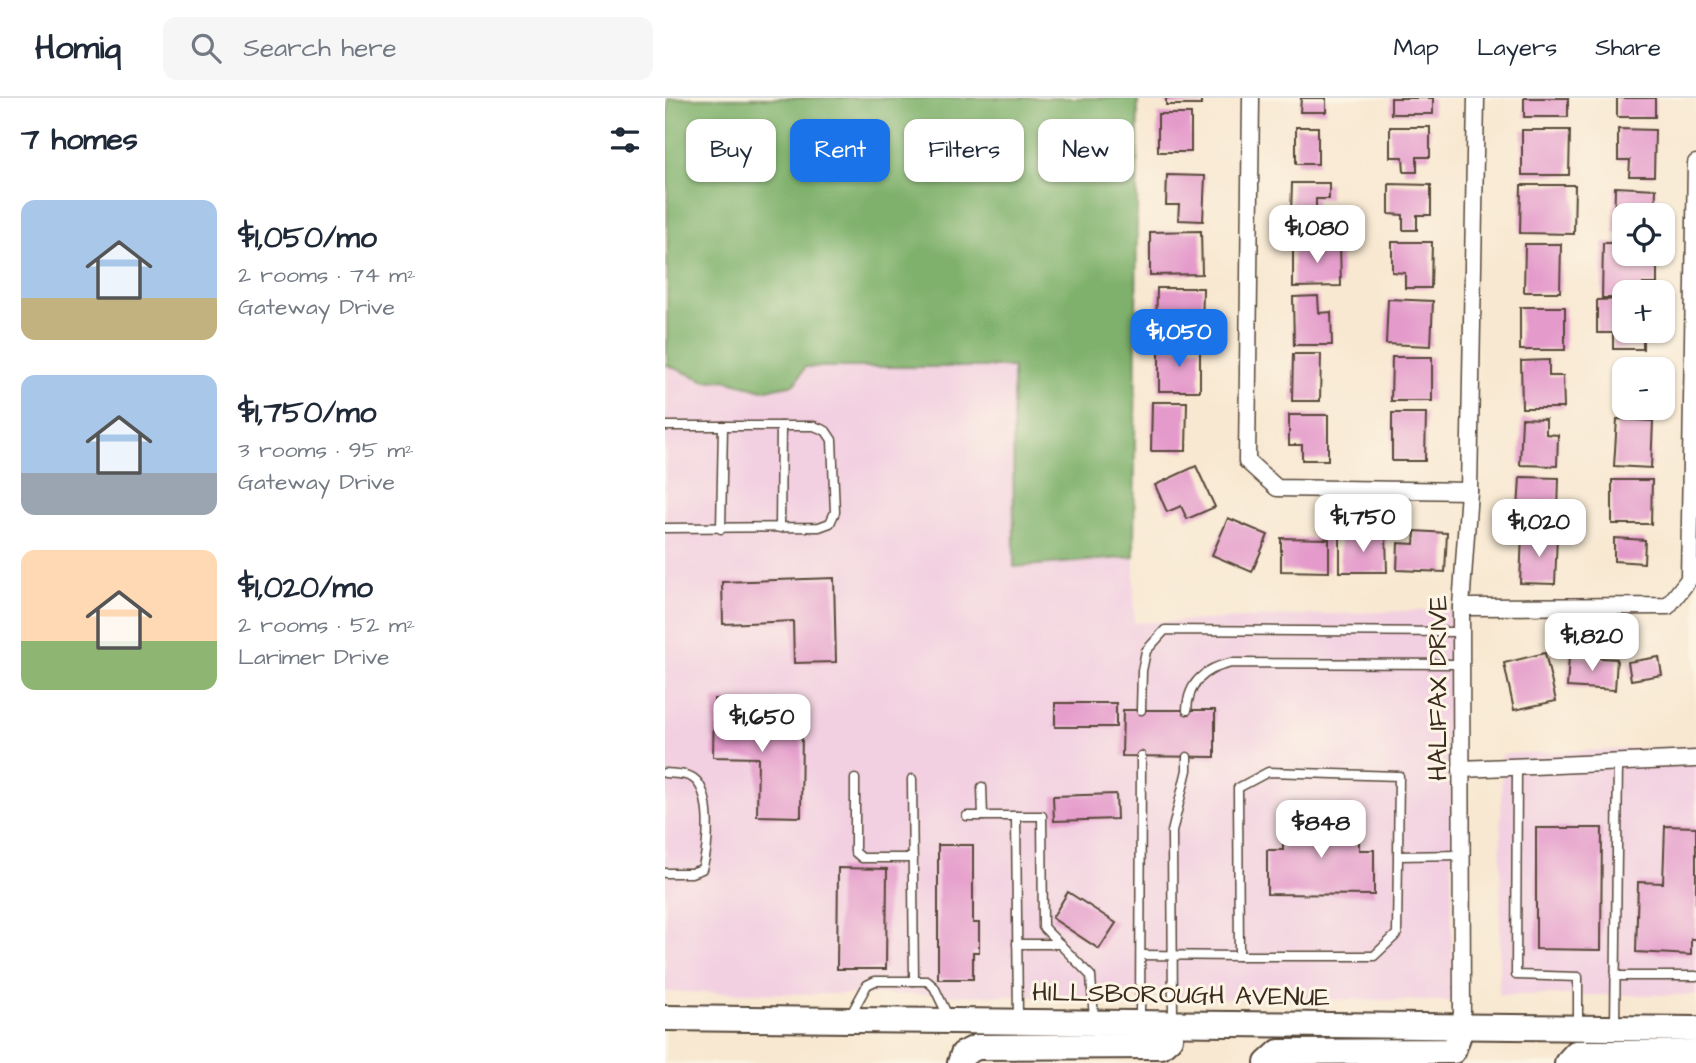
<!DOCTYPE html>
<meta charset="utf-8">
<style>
body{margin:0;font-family:"Architects Daughter",sans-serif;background:#f6f6f7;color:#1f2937;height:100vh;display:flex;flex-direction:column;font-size:26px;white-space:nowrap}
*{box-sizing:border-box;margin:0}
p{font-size:23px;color:#747a83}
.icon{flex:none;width:38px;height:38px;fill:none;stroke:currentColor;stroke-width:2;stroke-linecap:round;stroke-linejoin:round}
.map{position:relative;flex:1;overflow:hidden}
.sheet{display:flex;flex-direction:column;background:#fff;width:665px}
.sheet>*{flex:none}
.guide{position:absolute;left:21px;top:21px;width:665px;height:63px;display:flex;gap:14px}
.tools{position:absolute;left:947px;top:105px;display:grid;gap:14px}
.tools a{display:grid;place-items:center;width:63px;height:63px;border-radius:14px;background:#fff;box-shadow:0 2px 5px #0004;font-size:35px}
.price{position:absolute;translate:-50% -60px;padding:0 16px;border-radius:14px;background:#fff;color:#222;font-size:23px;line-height:46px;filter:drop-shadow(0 2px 4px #0008)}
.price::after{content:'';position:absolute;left:50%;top:42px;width:21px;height:16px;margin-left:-10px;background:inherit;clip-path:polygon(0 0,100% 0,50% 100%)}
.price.on{background:#1a73e8;color:#fff}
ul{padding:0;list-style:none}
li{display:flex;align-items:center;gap:21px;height:175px;padding:0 21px}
li span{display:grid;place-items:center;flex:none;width:196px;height:140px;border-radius:14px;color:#555}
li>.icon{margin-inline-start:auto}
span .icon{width:84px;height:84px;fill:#fffc;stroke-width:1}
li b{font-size:30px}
h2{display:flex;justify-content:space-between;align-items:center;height:84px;padding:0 21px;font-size:30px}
.chip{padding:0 24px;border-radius:14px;background:#fff;box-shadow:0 2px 5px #0004;font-size:24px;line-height:63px}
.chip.on{background:#1a73e8;color:#fff}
header{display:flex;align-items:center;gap:42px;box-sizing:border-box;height:98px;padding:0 35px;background:#fff;border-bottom:2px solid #e0e1e3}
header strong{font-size:33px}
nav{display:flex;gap:38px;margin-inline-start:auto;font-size:24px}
.search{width:490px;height:63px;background:#f6f6f7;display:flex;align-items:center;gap:18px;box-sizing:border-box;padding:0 24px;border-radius:14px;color:#747a83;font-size:26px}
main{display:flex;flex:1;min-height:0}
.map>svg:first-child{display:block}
</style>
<header>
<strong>Homiq</strong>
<div class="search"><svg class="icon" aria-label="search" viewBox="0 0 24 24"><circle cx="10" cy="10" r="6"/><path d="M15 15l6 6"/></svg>Search here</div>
<nav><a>Map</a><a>Layers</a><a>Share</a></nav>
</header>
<main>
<section class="sheet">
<h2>7 homes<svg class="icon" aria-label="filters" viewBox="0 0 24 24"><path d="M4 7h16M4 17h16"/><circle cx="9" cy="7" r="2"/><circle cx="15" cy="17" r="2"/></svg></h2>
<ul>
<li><span style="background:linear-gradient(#a9c7e8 70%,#c2b280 0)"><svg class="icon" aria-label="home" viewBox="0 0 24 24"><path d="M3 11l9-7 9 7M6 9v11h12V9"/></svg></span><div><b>$1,050/mo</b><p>2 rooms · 74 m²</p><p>Gateway Drive</p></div></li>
<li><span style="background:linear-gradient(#a9c7e8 70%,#9aa5b1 0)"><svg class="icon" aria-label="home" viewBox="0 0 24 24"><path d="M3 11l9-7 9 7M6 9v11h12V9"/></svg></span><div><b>$1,750/mo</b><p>3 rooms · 95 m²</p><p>Gateway Drive</p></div></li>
<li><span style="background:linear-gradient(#ffd9b3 65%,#8fb573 0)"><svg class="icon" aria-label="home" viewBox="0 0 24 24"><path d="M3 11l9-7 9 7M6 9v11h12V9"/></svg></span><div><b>$1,020/mo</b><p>2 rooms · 52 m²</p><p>Larimer Drive</p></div></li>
</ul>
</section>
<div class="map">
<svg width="1031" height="965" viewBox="0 0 1031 965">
<rect width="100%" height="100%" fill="#fcf5e5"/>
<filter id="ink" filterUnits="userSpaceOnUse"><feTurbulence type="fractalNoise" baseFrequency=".0143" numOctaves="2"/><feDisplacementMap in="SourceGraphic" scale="14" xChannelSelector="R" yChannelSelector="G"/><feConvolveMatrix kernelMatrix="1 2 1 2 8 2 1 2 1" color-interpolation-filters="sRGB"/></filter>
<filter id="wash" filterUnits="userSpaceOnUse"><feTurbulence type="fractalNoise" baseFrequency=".00686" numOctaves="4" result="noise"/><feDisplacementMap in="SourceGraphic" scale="28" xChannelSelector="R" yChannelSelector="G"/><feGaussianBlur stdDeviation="1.57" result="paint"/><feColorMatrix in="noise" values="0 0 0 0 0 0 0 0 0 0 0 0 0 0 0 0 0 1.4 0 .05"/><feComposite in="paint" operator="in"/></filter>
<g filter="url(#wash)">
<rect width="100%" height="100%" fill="#f8e8d1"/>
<g fill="#f2cfe1">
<polygon points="2,267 41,283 59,282 98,292 140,269 349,269 350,469 469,459 469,525 786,511 787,903 0,894 0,317 2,316"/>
<polygon points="1031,648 1031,897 834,897 837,656"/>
</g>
<polygon fill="#7fb16c" stroke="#5d6e45" stroke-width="2" points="3,0 473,0 469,459 349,469 348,269 140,269 130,286 98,292 60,282 41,283 2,267"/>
<g id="blocks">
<g fill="#e49acb">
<rect x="501" y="0" width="35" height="7"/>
<polygon points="636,0 661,0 661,14 635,14"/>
<rect x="726" y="0" width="42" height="16"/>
<rect x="859" y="0" width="44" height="19"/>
<rect x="952" y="0" width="38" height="19"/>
<rect x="493" y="16" width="33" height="38"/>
<rect x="631" y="29" width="22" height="37"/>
<polygon points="725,29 765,29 765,59 752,59 752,74 739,74 738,59 725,59"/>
<polygon points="953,31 990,32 989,78 964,78 965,62 953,62"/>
<polygon points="857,32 905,32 904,77 857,77"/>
<polygon points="502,77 540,78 538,123 513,122 514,107 501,107"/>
<polygon points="627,85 664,85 664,101 651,101 651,116 626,116"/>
<polygon points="724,86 766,87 766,117 752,117 752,132 738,132 738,117 724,116"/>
<polygon points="856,87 910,87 909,136 855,135"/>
<polygon points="950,89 991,91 990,117 959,117 959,134 949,134"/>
<polygon points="536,133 537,176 485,177 485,134"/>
<polygon points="727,144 767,144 766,190 740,190 740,175 727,174"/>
<polygon points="675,145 676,188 628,189 628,146"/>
<polygon points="938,145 959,145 959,156 992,156 992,186 978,186 978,194 959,194 959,200 937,200"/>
<polygon points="860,146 896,146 895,194 859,194"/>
<polygon points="492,190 538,190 537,238 491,237"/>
<polygon points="653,198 654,215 666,214 667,247 629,247 628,199"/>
<polygon points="723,201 768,203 766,248 721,246"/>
<polygon points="959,201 959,233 978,233 978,251 948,251 948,235 932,235 932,202"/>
<rect x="855" y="209" width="45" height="43"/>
<polygon points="494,249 535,250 535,293 494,293"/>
<polygon points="628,256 656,256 655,303 627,303"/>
<polygon points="727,259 767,259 767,303 726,303"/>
<polygon points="884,262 884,278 898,278 899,310 857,310 856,263"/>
<rect x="958" y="266" width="31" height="5"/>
<polygon points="487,304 522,304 521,353 486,353"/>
<polygon points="727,315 761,315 760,363 727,363"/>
<polygon points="624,317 663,317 663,362 637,362 637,347 624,347"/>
<polygon points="857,320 881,321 881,336 893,337 892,368 855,367"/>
<polygon points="952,321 988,323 986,370 949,368"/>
<polygon points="531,368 550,409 522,421 516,408 502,414 490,387"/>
<polygon points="855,379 894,380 893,413 880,413 879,430 839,428 840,412 853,412"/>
<polygon points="947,382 987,382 986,426 947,426"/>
<polygon points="563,420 603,437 587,474 547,457"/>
<polygon points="750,433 782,435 780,474 732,472 733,445 749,446"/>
<polygon points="857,436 892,437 890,486 855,485"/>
<polygon points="675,437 721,437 722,474 675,474"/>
<polygon points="616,440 664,441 664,474 616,473"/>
<polygon points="949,440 980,442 979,465 949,463"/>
<polygon points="169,480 171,564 129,565 128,523 58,526 57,484"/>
<polygon points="880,555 891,603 849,612 839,565"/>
<polygon points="904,558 952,561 950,592 902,589"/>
<polygon points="994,559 997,577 966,582 963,564"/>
<polygon points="49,601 98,603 98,628 137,629 136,719 92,718 93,660 48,659"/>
<rect x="390" y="605" width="61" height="24"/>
<polygon points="458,612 550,612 550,659 457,658"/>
<polygon points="451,696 452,721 389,723 388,698"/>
<polygon points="618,722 694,722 694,752 709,752 709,797 602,796 602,752 618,752"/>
<polygon points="1000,728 1031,729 1031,841 1026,841 1026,857 971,854 973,784 998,785"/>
<polygon points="871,730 937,730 936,852 871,851"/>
<polygon points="273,747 308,747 308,825 314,825 314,854 308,854 308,881 273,881"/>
<polygon points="173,770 222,771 221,871 172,871"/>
<polygon points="403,794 451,825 434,851 387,820"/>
</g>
</g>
</g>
<g filter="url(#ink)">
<use href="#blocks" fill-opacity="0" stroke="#574639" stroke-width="2"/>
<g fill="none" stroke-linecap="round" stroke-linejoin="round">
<defs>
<g id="service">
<polyline points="0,328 149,328 161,333 167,342 170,414 165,425 154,429 0,430"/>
<polyline points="115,430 116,328"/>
<polyline points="56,431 58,328"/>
<polyline points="476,612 477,573 481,553 500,532 796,534"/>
<path d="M522,612c1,-28 19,-42 44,-47l230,1"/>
<polyline points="852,668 851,877 913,879 913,927"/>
<path d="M0,675c8,1 21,0 28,5 20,14 16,70 9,91l-11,4h-26"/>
<polyline points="190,681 190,754 197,760 248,760"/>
<polyline points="247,681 249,883"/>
<polyline points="317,689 318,718"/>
<polyline points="302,718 351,718 353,921"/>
<polyline points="351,718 377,718 378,829 426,878 429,922"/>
<polyline points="733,758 732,836 709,858 574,858 573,690 603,674 734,678 733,758 796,757"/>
<polyline points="352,846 395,846"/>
<polyline points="476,857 574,858"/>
<polyline points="950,878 1031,878"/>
<polyline points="185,918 202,887 210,883 262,883 269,889 283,918"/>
<polyline points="475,921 476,658"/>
<polyline points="508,922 507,734 522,672 522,659"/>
<polyline points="950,927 953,664"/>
</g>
<g id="minor">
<polyline points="586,0 582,363 612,390 804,393"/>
<polyline points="796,509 1003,508 1024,481 1031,65"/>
<polyline points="796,671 1031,661"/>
<polyline points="797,928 796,509 804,393 811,0"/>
</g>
<g id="primary">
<polyline points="0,920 1031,931"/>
<polyline points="295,965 298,956 312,949 496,948 505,940 508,925"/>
<polyline points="602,965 614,954 788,953 797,928"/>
<polyline points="902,965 911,955 1031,955"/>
</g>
</defs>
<use href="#service" stroke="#574639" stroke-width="11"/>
<use href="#minor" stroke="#574639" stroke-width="19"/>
<use href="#primary" stroke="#574639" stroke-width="28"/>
<use href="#service" stroke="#fff" stroke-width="8"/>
<use href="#minor" stroke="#fff" stroke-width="16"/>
<use href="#primary" stroke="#fff" stroke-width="24"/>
</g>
</g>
<g text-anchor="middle" stroke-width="6" stroke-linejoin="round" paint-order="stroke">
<g font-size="26" fill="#3b2a1e" stroke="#fcf5e5">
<text transform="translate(772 590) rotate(-90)" y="9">HALIFAX DRIVE</text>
<text transform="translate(516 896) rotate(1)" y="9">HILLSBOROUGH AVENUE</text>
</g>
</g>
</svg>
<div class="tools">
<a><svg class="icon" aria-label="locate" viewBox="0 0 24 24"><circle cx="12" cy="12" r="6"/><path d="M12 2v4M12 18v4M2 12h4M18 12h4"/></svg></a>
<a>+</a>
<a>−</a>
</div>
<b class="price" style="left:652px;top:167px">$1,080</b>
<b class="price on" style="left:514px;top:271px">$1,050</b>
<b class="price" style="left:698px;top:456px">$1,750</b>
<b class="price" style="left:874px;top:461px">$1,020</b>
<b class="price" style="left:927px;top:575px">$1,820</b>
<b class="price" style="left:97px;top:656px">$1,650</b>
<b class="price" style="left:656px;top:762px">$848</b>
<div class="guide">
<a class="chip">Buy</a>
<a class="chip on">Rent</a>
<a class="chip">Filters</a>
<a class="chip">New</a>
</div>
</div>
</main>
